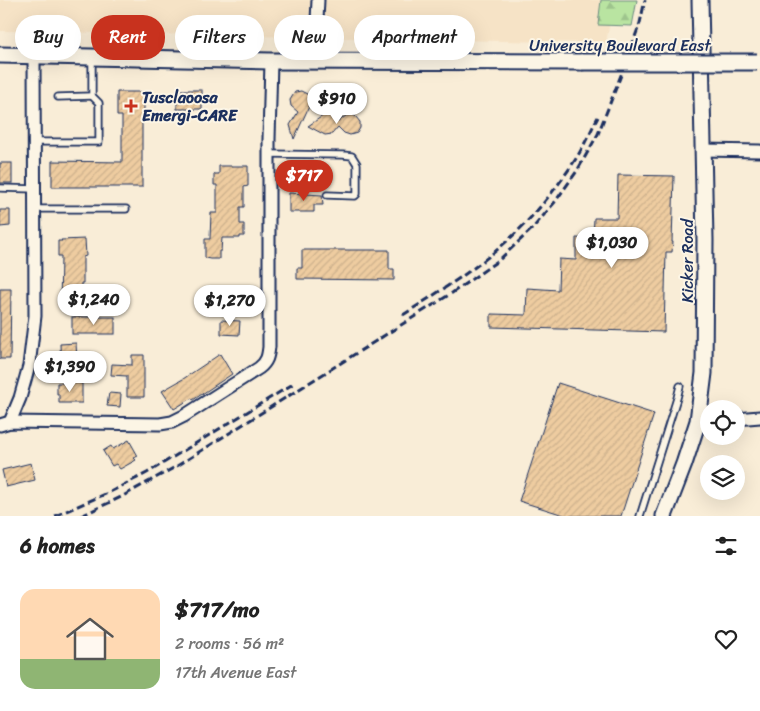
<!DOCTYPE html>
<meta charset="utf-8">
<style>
body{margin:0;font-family:Sriracha,sans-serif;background:#f6f6f6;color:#222;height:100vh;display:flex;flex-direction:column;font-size:19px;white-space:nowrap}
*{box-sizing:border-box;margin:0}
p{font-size:16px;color:#767676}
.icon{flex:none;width:28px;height:28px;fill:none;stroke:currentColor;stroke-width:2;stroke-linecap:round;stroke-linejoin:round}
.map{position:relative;height:516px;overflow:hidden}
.panel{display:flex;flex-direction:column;background:#fff;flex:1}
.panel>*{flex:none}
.banner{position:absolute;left:15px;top:15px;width:500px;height:45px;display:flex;gap:10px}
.tools{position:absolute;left:700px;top:400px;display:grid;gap:10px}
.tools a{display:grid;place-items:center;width:45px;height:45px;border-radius:50%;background:#fff;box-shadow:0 5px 20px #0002;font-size:25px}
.price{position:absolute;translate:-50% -42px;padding:0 11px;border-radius:18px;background:#fff;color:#222;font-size:16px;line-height:32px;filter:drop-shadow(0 1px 2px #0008)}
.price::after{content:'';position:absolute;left:50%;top:30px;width:15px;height:11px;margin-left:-8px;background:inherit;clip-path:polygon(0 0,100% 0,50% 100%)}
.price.current{background:#c8321e;color:#fff}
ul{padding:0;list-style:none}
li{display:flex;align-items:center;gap:15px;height:125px;padding:0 20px}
li span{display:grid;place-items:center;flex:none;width:140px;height:100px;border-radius:15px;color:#555}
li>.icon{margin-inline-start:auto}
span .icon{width:60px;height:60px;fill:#fffc;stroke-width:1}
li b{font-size:21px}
h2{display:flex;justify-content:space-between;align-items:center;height:60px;padding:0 20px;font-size:21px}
.tag{padding:0 18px;border-radius:22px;background:#fff;box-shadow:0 5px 20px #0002;font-size:18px;line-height:45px}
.tag.current{background:#c8321e;color:#fff}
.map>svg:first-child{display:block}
</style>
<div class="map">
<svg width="760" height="516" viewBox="0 0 760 516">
<defs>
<pattern id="forest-firs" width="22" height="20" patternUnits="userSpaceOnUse" patternTransform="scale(1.25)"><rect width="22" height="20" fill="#b9e4a1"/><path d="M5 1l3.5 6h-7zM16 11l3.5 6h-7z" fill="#9ec48d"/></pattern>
<pattern id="building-hatch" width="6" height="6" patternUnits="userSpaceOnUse" patternTransform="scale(1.25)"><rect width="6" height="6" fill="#eecca0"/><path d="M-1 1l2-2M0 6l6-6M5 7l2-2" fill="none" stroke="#ccb08c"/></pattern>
</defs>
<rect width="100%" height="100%" fill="#f9edd7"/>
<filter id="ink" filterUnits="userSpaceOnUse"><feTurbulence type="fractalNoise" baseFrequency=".02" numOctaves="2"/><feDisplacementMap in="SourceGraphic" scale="10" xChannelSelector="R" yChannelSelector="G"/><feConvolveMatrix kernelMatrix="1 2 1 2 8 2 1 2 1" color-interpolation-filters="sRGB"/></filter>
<g filter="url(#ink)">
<polygon fill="#f6e3c6" points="0,0 614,0 606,43 0,31"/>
<polygon fill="url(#forest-firs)" stroke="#6a8a80" points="601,0 637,0 632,26 598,25"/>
<g fill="url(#building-hatch)" stroke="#1b2f5e">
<rect x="177" y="90" width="25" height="19"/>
<polygon points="301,91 307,94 312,100 294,139 290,125 298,112 291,106 290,100 295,92"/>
<polygon points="117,92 144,92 144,116 142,116 142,187 52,187 52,161 122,162 122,116 117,116"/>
<polygon points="324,115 331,116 338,122 347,115 354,115 356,117 360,122 360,128 357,133 350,135 344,133 338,127 332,134 325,135 308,126"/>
<rect x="0" y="163" width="12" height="20"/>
<polygon points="219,166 248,166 248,186 244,187 244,207 240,207 240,224 244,224 244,236 240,236 240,238 222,238 221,251 219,251 219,259 210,259 205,258 205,239 210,239 211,213 217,213 217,185 214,185 214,174 219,174"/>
<polygon points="618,175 674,176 672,242 673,242 672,252 666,252 664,332 491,327 491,314 526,315 527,288 558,290 559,259 576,260 576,238 593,239 594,218 617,218"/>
<polygon points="289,193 322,195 323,205 314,205 314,212 289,212"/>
<polygon points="0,210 10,210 10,226 0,227"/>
<polygon points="85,239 86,256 83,257 83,283 81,283 81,299 78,299 78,307 60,307 61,256 58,256 58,241 62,241 61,240"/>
<polygon points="302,250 389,250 389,269 394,269 394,280 297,279 297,268 302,268"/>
<polygon points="0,289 11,289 10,359 0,359"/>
<rect x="72" y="317" width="43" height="17"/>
<polygon points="221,320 240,321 239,335 221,334"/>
<polygon points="76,343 77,361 75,361 76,367 61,367 60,344"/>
<polygon points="220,354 232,374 193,400 192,398 174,409 162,391 183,379"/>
<polygon points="132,355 144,355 144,397 127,397 127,376 111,375 112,364 132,365"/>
<polygon points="57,383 82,383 82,403 59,403 59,394 57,394"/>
<polygon points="558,383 654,414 621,516 567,516 519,501"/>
<polygon points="109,393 121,394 120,407 107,406"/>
<polygon points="129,440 138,456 134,458 136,460 120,469 116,464 112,466 103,451 111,446 113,449"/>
<polygon points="31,463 35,480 6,487 2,470"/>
</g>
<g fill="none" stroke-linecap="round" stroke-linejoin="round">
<defs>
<g id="lane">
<polyline points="58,97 92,96"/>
<polyline points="35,142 99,142 99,103 92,96 92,57"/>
<polyline points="269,154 343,155 352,156 357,164 357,194 355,196 327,195"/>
<polyline points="0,188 35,189"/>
<polyline points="35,209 126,209"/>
<polyline points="640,516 677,398 680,386"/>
</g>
<g id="street">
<polyline points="315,61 318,0"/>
<polyline points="703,150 760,151"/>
<polyline points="736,419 760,417"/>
<polyline points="10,422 20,398 29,366 35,316 34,56"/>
<path d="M0,425l10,-3 150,2 12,-2 12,-6 75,-48c8,-6 9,-12 10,-21v-208l2,-78"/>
</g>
<g id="secondary">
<polyline points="0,55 271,61 582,62"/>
<polyline points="664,516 684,464 698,421 704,373 705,240 700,0"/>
</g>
</defs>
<use href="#lane" stroke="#1b2f5e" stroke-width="9"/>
<use href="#street" stroke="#1b2f5e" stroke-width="15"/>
<use href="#secondary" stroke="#1b2f5e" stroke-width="19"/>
<use href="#lane" stroke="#fcf5e5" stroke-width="5.5"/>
<use href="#street" stroke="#fcf5e5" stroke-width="11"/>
<use href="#secondary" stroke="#fcf5e5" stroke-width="15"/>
<g stroke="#1b2f5e" stroke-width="3" stroke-dasharray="8 4" stroke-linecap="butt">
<path d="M403,315c35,-23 72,-45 103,-73 26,-23 52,-55 71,-85 8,-13 14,-27 21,-40"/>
<polyline points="55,516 110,492 147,473 293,384"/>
<polyline points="81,516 121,497 177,466 452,293 499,260 532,229 555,202 577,171 598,134 623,70 640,23 645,0"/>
</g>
<defs>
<polyline id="secondary-bridge" points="582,62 757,62"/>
</defs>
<use href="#secondary-bridge" stroke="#1b2f5e" stroke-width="19" stroke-linecap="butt"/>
<use href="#secondary-bridge" stroke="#fcf5e5" stroke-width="15"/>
</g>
</g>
<path fill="#c8321e" stroke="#fcf5e5" stroke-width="2" d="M128.5 98.5h5v5h5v5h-5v5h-5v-5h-5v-5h5z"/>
<g text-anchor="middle" stroke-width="4" stroke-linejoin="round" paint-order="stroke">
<g font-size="16" fill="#1b2f5e" stroke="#fcf5e5">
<text x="620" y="51">University Boulevard East</text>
<text transform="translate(687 261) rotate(-90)" y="6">Kicker Road</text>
</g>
<g font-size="16" font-weight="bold" fill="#1b2f5e" stroke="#fcf5e5" text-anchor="start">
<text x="142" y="103">Tusclaoosa<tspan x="142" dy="18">Emergi-CARE</tspan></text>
</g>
</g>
</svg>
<div class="tools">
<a><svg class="icon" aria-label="locate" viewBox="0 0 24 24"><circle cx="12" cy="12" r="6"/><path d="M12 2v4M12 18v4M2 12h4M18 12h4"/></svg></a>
<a><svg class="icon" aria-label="layers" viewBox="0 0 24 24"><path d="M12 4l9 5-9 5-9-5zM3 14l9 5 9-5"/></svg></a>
</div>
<b class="price" style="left:337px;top:125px">$910</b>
<b class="price current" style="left:304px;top:202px">$717</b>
<b class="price" style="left:612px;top:269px">$1,030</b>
<b class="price" style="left:94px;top:326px">$1,240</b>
<b class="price" style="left:230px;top:327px">$1,270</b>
<b class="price" style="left:70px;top:393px">$1,390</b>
<div class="banner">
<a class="tag">Buy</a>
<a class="tag current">Rent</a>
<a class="tag">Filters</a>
<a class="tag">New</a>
<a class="tag">Apartment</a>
</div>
</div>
<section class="panel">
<h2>6 homes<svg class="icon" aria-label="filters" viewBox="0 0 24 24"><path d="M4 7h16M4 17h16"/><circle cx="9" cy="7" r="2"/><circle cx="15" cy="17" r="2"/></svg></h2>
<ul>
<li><span style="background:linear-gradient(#ffd9b3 70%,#8fb573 0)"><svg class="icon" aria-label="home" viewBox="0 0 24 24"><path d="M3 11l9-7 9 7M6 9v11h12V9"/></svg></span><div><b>$717/mo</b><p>2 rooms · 56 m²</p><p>17th Avenue East</p></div><svg class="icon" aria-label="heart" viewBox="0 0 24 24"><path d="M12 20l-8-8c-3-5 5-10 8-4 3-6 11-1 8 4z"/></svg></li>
</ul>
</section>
